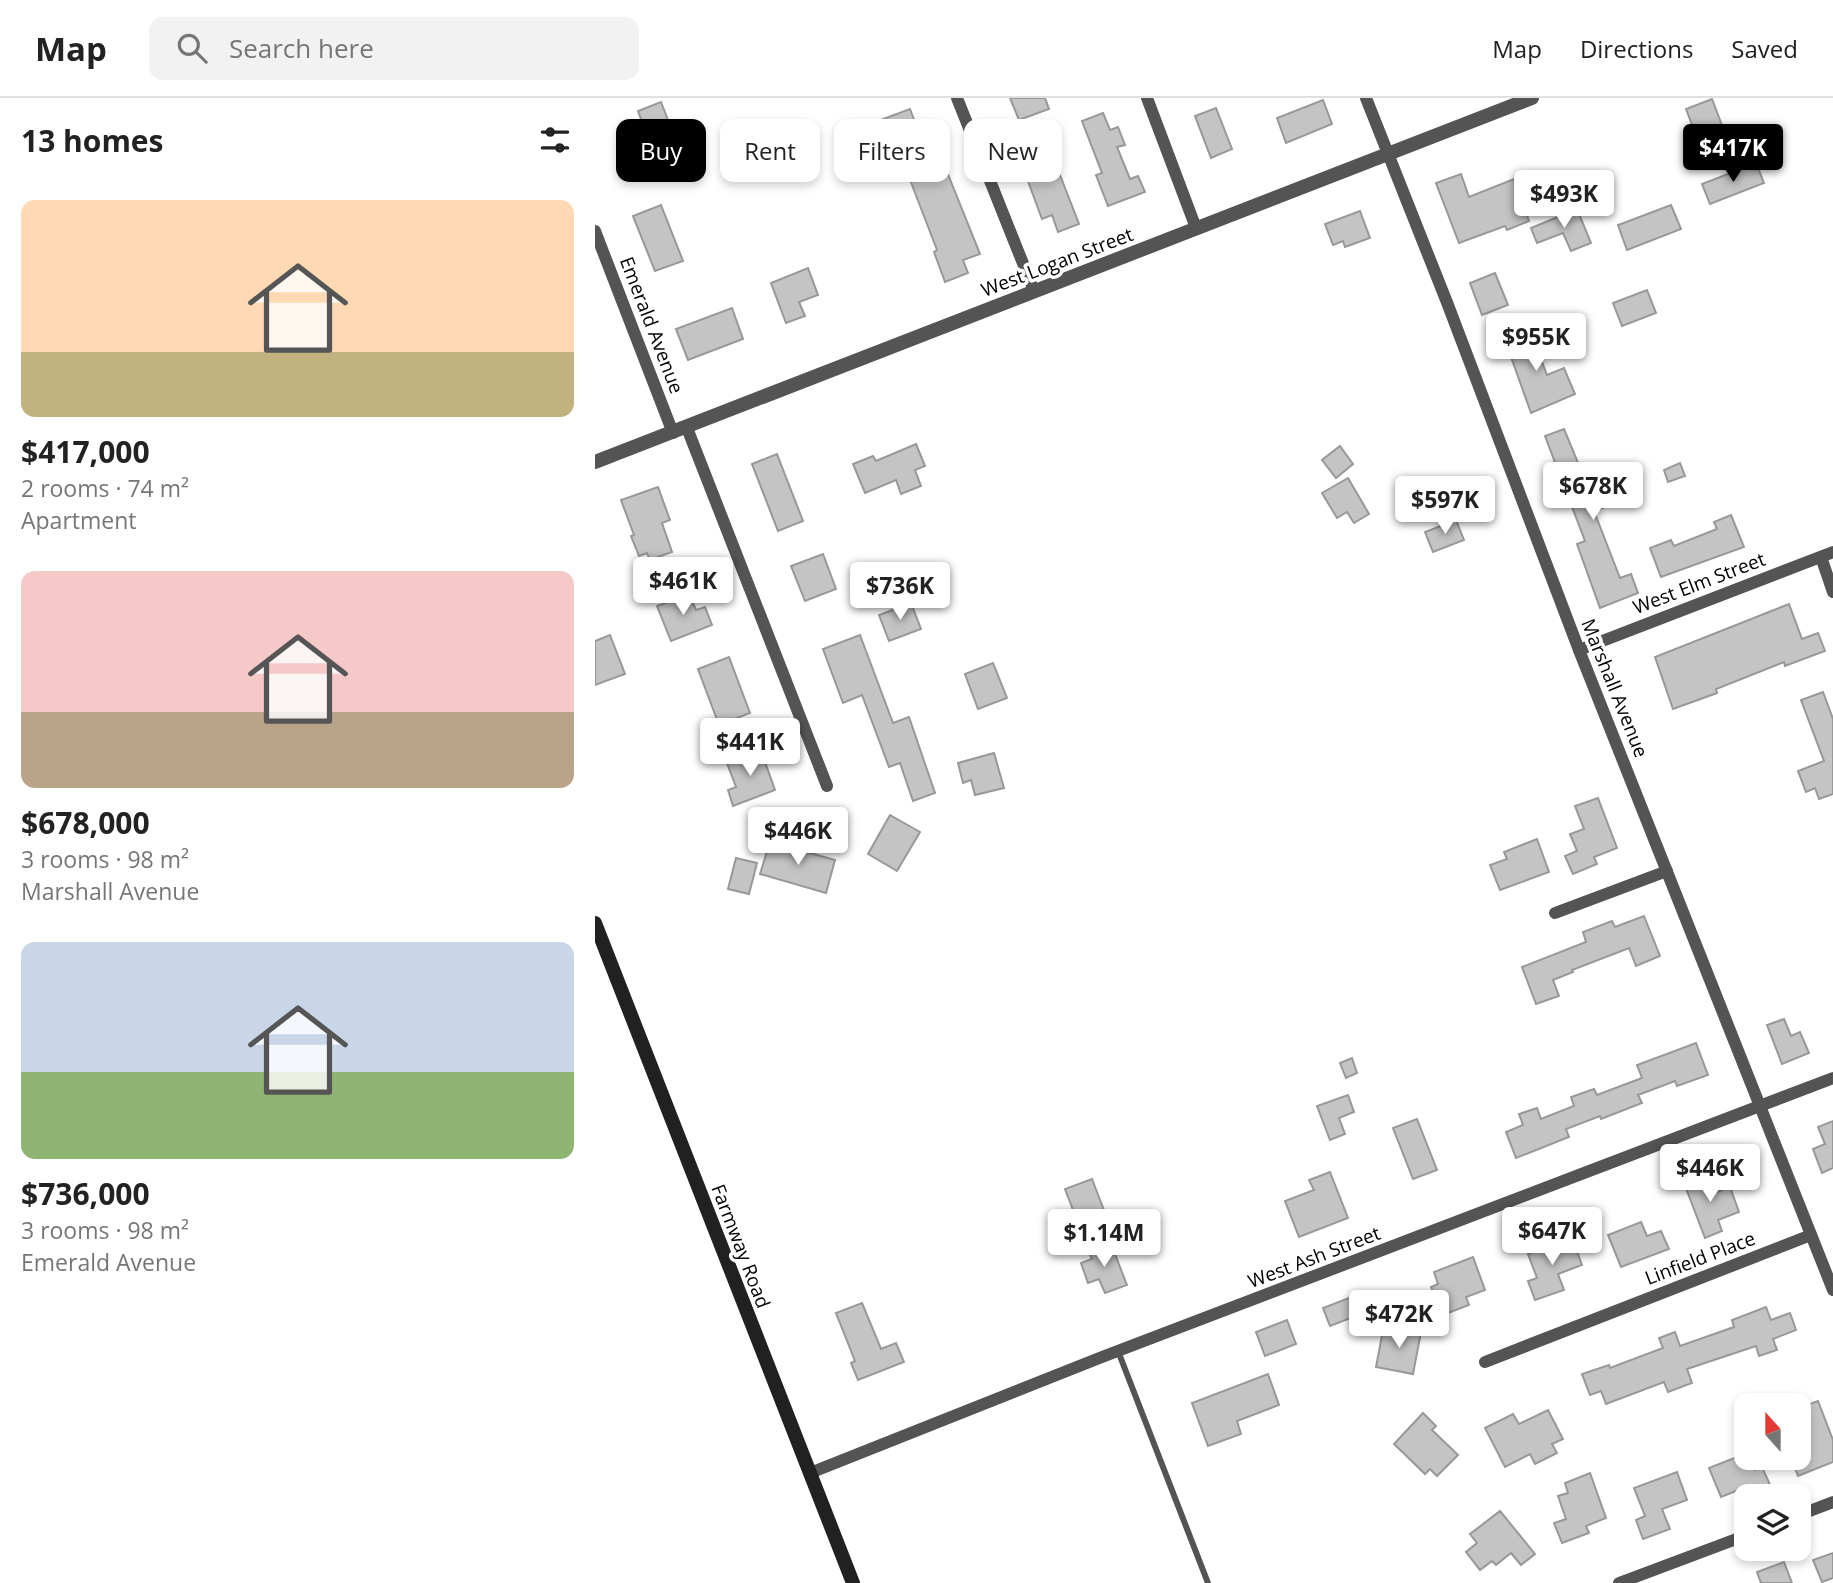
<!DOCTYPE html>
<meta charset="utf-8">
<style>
body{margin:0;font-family:"Open Sans",sans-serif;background:#f2f2f2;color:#222;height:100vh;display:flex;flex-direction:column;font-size:26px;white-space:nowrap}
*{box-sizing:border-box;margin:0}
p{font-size:23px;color:#767676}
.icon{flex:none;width:38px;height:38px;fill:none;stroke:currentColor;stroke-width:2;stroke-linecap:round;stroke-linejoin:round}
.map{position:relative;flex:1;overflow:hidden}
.panel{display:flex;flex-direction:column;background:#fff;width:595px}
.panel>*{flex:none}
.banner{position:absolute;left:21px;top:21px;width:665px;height:63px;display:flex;gap:14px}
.needle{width:46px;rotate:339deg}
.controls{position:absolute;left:1139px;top:1295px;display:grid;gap:14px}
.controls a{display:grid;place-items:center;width:77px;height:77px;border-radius:14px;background:#fff;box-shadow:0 4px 10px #0003;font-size:35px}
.price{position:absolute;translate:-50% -60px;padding:0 16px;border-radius:7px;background:#fff;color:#222;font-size:23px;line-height:46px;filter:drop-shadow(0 2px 4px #0008)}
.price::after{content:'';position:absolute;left:50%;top:42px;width:21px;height:16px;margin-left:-10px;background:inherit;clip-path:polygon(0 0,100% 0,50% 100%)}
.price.selected{background:#000;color:#fff}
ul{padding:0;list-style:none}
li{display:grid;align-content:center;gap:14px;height:371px;padding:0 21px}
li span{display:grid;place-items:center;height:217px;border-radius:14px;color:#555}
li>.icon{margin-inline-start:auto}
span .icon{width:126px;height:126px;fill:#fffc;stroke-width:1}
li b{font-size:30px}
h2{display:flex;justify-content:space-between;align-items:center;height:84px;padding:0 21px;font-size:30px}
.pill{padding:0 24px;border-radius:14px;background:#fff;box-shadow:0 4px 10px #0003;font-size:24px;line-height:63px}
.pill.selected{background:#000;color:#fff}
header{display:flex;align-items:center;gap:42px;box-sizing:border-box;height:98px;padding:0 35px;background:#fff;border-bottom:2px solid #e0e0e0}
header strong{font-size:33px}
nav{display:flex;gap:38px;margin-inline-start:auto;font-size:24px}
.search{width:490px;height:63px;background:#f2f2f2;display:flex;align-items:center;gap:18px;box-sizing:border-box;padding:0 24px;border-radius:14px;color:#767676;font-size:26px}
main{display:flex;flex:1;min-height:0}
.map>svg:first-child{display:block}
</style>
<header>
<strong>Map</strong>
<div class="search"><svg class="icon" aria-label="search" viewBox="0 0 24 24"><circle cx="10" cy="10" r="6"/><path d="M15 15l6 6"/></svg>Search here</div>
<nav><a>Map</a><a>Directions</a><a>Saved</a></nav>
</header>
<main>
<section class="panel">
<h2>13 homes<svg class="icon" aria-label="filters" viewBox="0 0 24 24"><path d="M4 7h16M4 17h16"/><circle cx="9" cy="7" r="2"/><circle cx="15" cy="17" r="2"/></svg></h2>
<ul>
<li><span style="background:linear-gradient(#ffd9b3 70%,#c2b280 0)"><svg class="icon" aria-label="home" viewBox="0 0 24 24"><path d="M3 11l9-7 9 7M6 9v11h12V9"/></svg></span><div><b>$417,000</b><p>2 rooms · 74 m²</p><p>Apartment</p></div></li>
<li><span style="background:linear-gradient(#f6c9c9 65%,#b9a48a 0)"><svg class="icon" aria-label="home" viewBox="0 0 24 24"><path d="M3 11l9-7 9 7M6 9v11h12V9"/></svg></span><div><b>$678,000</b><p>3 rooms · 98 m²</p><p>Marshall Avenue</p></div></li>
<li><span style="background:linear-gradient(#c9d6e8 60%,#8fb573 0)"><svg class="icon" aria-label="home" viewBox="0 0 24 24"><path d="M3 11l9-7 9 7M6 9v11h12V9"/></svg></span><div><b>$736,000</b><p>3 rooms · 98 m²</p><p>Emerald Avenue</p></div></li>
</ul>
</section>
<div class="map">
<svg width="1238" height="1485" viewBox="0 0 1238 1485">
<rect width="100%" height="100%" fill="#fff"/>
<g fill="#c4c4c4" stroke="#989898" stroke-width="2">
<polygon points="415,0 450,0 454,11 424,22"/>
<polygon points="1117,1 1128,30 1102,40 1091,11"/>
<polygon points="728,2 737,26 691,45 682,20"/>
<polygon points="66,4 80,40 56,48 43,13"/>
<polygon points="621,10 637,51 616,60 600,18"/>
<polygon points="315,11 331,53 342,49 385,156 368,162 373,175 350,184 339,154 342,152 299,40 298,70 280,24"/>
<polygon points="508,15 515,32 523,29 530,47 522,49 535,81 543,78 550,94 513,108 501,77 507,75 487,23"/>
<polygon points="453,46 484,126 463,134 457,117 447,121 430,75 439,72 432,54"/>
<polygon points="1161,65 1169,85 1115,106 1107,86"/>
<polygon points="866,76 874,99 919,81 934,123 912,132 910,128 864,145 841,85"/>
<polygon points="66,107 88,163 60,173 38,118"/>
<polygon points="1076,107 1086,131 1032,152 1023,127"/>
<polygon points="982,111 996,145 976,153 968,135 942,145 936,130"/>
<polygon points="765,113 775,140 750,149 748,143 738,147 730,126"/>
<polygon points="213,170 223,197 204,204 210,218 191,225 176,185"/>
<polygon points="900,175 913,207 887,217 875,185"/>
<polygon points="1052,192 1061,215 1027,228 1018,205"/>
<polygon points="137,210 148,241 93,262 81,231"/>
<polygon points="934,230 952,277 969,270 980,296 936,315 909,239"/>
<polygon points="969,331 995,394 1034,379 1041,397 999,413 1025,480 1036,476 1043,495 1005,510 982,446 990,443 950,338"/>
<polygon points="321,346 330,368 320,372 326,388 306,396 301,382 270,395 258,366 278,358 281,363"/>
<polygon points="745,348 758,366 741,380 727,362"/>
<polygon points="182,356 208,423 183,433 157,366"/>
<polygon points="1085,365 1090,378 1073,384 1069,372"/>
<polygon points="753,380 774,416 759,425 752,414 742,420 727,395"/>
<polygon points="63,389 75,422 67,425 77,454 55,462 52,455 44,458 36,438 39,437 26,402"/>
<polygon points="1136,417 1149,449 1066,479 1055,450 1076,442 1079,448 1122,431 1119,424"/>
<polygon points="861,422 869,442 838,454 830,434"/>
<polygon points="228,456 241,491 210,503 196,468"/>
<polygon points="94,496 101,512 110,509 117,527 76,543 62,508"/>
<polygon points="316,505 326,531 294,543 284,517"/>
<polygon points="1194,506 1207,541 1223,535 1230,553 1190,568 1189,564 1121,591 1122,595 1078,611 1060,559"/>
<polygon points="15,537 30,576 0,587 0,543"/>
<polygon points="265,537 298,625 314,619 340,695 318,703 305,665 294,669 267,597 248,605 228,551"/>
<polygon points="134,559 155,615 124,627 103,571"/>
<polygon points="398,565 412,600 383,611 370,576"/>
<polygon points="1228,594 1238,621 1238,696 1224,701 1220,690 1211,694 1203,673 1229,663 1206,602"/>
<polygon points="166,653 180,692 138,708 133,692 141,689 132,665"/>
<polygon points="399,655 409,690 380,697 376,682 368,685 363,665"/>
<polygon points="1003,700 1022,750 999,759 1002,766 978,776 970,758 982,753 975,736 989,731 980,708"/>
<polygon points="295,717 325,734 302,773 273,756"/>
<polygon points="942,741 954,774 905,792 895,767 912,761 909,754"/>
<polygon points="175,744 240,762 231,795 165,776"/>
<polygon points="141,760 162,765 154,796 133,791"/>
<polygon points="1049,818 1065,858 1041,868 1034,850 977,872 978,874 958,882 964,898 941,906 927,869 991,844 988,834 1017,823 1020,829"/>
<polygon points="1189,921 1196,938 1205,934 1214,955 1187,966 1172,927"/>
<polygon points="1101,945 1113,977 1082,988 1080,983 1043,997 1047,1005 1006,1021 1005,1018 971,1031 974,1039 921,1060 911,1034 928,1027 924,1016 942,1010 946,1021 979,1008 976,999 999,991 1002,997 1047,980 1042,967"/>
<polygon points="757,960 762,975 751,980 745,965"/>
<polygon points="753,997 759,1014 744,1020 750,1036 735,1042 722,1008"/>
<polygon points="822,1021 842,1072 818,1081 798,1030"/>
<polygon points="1238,1023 1238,1070 1227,1075 1218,1051 1230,1046 1223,1029"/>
<polygon points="735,1074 753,1120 704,1139 690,1103 719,1092 714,1082"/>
<polygon points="1115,1075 1122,1094 1135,1089 1144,1114 1123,1122 1127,1133 1110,1140 1089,1085"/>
<polygon points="497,1081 510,1115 483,1125 470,1091"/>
<polygon points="1046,1124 1052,1138 1066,1133 1074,1151 1026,1169 1013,1137"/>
<polygon points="977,1140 987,1167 963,1176 969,1192 940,1202 933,1183 942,1180 933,1156"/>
<polygon points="508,1146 511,1154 518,1151 532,1187 510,1195 504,1181 493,1185 486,1165 497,1161 493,1152"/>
<polygon points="878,1159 890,1192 871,1199 874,1207 853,1215 849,1204 843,1206 836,1189 843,1186 839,1174"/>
<polygon points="759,1198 766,1216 735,1228 728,1210"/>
<polygon points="267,1205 286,1251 301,1245 309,1264 263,1282 256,1265 260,1263 241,1215"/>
<polygon points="1171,1209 1176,1222 1195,1215 1201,1232 1178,1241 1182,1252 1164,1258 1161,1248 1092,1271 1097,1285 1073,1294 1069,1284 1011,1306 1006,1293 995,1297 987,1276 1014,1267 1015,1270 1068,1250 1064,1240 1080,1234 1085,1248 1139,1229 1137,1222"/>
<polygon points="692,1222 701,1246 670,1258 661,1234"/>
<polygon points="789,1227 826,1234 818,1276 781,1269"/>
<polygon points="673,1276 684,1307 642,1323 646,1336 613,1348 597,1305"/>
<polygon points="1223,1303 1238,1342 1238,1364 1203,1378 1196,1360 1204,1360 1204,1334 1211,1331 1204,1310"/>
<polygon points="953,1312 968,1341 957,1346 962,1355 940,1366 935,1356 910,1369 890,1330 918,1316 924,1326"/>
<polygon points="828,1315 841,1328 837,1332 863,1357 842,1378 835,1371 830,1376 799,1346"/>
<polygon points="1152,1355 1152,1360 1154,1360 1160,1372 1167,1369 1176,1389 1155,1398 1149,1398 1146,1391 1126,1399 1114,1370"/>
<polygon points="1082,1374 1092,1402 1067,1411 1075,1431 1048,1441 1041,1422 1050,1418 1039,1390"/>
<polygon points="995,1375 1011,1420 991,1428 994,1435 967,1445 959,1425 971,1421 963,1398 973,1395 970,1385"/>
<polygon points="905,1413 940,1456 926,1467 916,1455 901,1467 897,1463 885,1472 871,1454 882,1445 875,1436"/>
<polygon points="1238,1455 1238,1480 1227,1484 1218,1462"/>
<polygon points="1189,1464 1197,1485 1166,1485 1162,1474"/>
</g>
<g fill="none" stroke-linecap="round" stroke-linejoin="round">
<polyline stroke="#545454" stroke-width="6" points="523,1253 613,1485"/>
<g stroke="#545454" stroke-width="12">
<polyline points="362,0 439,193"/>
<polyline points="552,0 601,130"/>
<polyline points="771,0 853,207 984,552 1238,1192"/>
<polyline points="0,133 78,335"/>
<polyline points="92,330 232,688"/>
<polyline points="1226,459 1238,494"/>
<polyline points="984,552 1238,454"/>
<polyline points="960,815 1072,773"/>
<polyline points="890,1264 1216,1137"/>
<polyline points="215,1375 507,1259 1238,980"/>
<polyline points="1204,1417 1238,1404"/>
<polyline points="1024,1485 1152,1437"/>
</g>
<polyline stroke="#545454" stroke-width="14" points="0,364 937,0"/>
<polyline stroke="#212121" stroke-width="14" points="0,825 258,1485"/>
</g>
<g text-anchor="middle" stroke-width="7" stroke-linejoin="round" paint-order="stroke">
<g font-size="19" fill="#000" stroke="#fff">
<text transform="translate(462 164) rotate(-21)" y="7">West Logan Street</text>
<text transform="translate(57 227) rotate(69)" y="7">Emerald Avenue</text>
<text transform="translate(1104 485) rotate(-21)" y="7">West Elm Street</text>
<text transform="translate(1020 590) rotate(68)" y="7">Marshall Avenue</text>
<text transform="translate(146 1148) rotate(69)" y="7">Farmway Road</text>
<text transform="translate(719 1159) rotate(-21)" y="7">West Ash Street</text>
<text transform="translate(1105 1160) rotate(-21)" y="7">Linfield Place</text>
</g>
</g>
</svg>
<div class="controls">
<a><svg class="needle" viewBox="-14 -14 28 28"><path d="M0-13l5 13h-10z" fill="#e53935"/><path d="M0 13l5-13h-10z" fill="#767676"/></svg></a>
<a><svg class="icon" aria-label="layers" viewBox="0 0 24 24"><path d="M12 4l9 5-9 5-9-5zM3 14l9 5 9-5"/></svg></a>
</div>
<b class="price selected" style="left:1138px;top:86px">$417K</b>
<b class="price" style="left:969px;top:132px">$493K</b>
<b class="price" style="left:941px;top:275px">$955K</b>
<b class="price" style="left:998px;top:424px">$678K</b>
<b class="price" style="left:850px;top:438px">$597K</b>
<b class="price" style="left:88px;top:519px">$461K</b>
<b class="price" style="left:305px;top:524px">$736K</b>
<b class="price" style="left:155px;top:680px">$441K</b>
<b class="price" style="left:203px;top:769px">$446K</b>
<b class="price" style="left:1115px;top:1106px">$446K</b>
<b class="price" style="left:957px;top:1169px">$647K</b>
<b class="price" style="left:509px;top:1171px">$1.14M</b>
<b class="price" style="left:804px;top:1252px">$472K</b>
<div class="banner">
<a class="pill selected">Buy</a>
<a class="pill">Rent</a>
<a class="pill">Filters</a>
<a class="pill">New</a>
</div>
</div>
</main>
